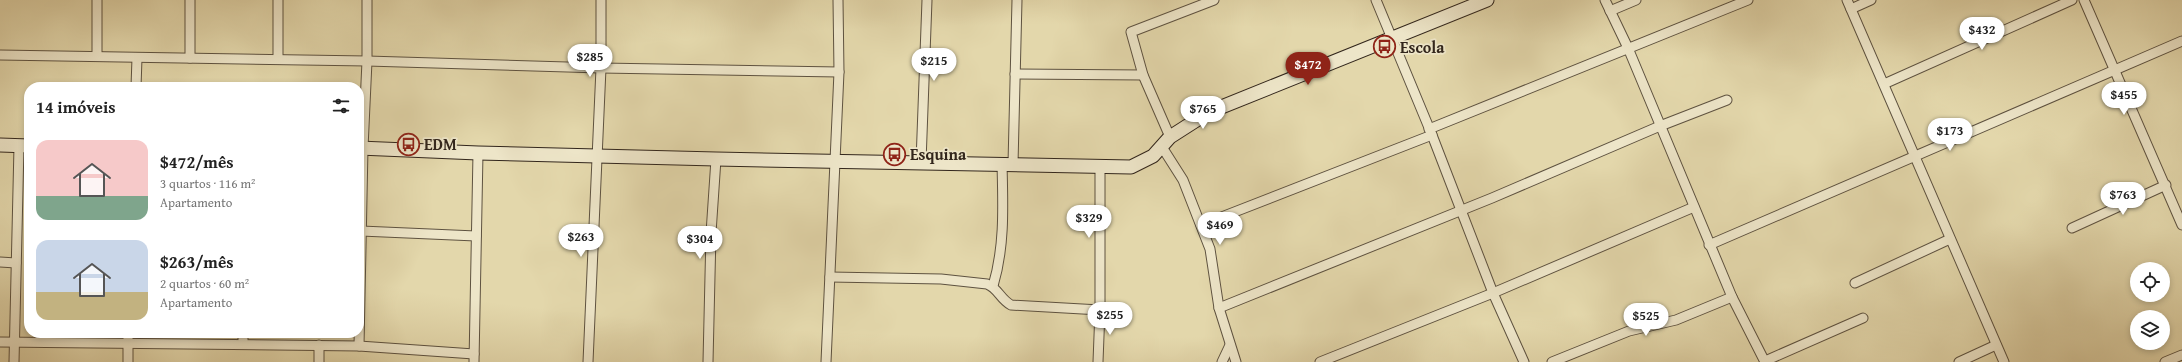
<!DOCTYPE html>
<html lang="pt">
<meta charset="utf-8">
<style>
body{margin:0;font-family:"Gentium Book Plus",serif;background:#f2f2f2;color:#222;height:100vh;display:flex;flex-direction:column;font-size:15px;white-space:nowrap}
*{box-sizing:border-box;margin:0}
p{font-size:13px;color:#767676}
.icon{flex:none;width:22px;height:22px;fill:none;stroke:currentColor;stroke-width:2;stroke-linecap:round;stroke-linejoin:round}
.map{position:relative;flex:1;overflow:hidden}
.drawer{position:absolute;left:24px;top:82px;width:340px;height:256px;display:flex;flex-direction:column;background:#fff;border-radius:16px;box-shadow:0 2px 6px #0003}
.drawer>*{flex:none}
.tools{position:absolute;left:2130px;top:262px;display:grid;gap:8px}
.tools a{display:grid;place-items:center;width:40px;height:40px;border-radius:50%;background:#fff;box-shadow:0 2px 6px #0003;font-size:20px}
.price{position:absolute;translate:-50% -34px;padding:0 9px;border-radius:14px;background:#fff;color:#222;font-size:13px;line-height:26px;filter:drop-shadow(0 1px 2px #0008)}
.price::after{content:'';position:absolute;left:50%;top:24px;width:12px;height:9px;margin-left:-6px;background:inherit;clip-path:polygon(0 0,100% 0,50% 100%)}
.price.active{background:#8f2418;color:#fff}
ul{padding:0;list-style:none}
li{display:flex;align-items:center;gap:12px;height:100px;padding:0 12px}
li span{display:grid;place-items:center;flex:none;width:112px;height:80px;border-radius:12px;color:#555}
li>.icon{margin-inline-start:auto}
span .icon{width:48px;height:48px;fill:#fffc;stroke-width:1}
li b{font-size:17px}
h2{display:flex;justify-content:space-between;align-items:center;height:48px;padding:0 12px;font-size:17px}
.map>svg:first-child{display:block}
</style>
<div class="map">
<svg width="2182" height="362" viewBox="0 0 2182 362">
<rect width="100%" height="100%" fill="#e3d7ab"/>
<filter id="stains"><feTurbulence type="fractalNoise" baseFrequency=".005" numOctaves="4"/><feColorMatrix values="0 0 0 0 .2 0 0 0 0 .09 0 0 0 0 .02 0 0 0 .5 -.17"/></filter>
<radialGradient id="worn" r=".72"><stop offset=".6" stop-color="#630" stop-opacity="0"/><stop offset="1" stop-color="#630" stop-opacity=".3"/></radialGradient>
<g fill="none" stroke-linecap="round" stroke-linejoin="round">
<defs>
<g id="street">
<polyline points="190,0 190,58"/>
<polyline points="1376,0 1432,135 1493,293 1524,362"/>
<polyline points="1605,0 1628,48 1732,297 1765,362"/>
<polyline points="1847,0 2004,362"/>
<polyline points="2084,0 2182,225"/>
<polyline points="1851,9 1871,0"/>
<polyline points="1610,11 1636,0"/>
<polyline points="0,55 367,61 601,68 839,72"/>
<polyline points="97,55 97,0"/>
<polyline points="278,59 278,0"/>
<polyline points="1015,74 1143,75"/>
<polyline points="1884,84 2072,0"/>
<polyline points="136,87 137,58"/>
<polyline points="1429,129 1748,0"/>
<polyline points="1170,137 1143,75 1131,32 1214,0"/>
<polyline points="1162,147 1183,180 1210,249 1219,308 1236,362"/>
<polyline points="921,162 927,0"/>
<polyline points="1013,164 1017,0"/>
<polyline points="1201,225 1432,135"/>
<polyline points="2072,228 2166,185"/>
<polyline points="361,231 476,236"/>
<polyline points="1709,245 2182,41"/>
<polyline points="0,262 16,263"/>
<path d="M830,277l111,2 46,5c11,4 13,15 24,21l89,5"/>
<polyline points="1855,283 1950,239"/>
<path d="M993,286c12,-40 10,-81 9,-122"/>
<polyline points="1219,308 1492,198 1660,126 1727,100"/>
<polyline points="0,342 359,346 474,354"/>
<polyline points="243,344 243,333"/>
<polyline points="359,346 363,148 367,61 367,0"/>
<polyline points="1765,361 1863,318"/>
<polyline points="14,362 19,146"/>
<polyline points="128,362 128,333"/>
<polyline points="319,362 319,345"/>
<polyline points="474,362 478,153"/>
<polyline points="588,362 601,68 601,0"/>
<polyline points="708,362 711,233 716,159"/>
<polyline points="826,362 839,72 838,0"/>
<polyline points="1098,362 1100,310 1100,167"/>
<polyline points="1222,362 1230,345"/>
<polyline points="1320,362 1493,293 1694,207"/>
<polyline points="1552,362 1629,331 1676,320 1732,297"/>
<polyline points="1959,362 1996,345"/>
<polyline points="2165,362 2182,355"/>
</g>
<g id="secondary">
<polyline points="0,145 29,146"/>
<polyline points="359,148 478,153 716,159 1131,167 1153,156 1170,137 1209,112 1487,0"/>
</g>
</defs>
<use href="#street" stroke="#5e5240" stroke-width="11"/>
<use href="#secondary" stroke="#32261c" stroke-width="15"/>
<use href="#street" stroke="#ede5c8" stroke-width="9"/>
<use href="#secondary" stroke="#ede5c8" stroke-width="13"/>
</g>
<defs>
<symbol id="bus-ring" viewBox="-11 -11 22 22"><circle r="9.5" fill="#ede5c8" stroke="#8f2418" stroke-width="1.5"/><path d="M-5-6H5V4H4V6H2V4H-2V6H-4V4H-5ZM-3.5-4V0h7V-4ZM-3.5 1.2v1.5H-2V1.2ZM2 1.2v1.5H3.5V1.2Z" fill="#8f2418"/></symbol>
</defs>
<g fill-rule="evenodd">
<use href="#bus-ring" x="1372" y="34" width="25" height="25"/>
<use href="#bus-ring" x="396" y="132" width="25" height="25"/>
<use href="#bus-ring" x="882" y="142" width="25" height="25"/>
</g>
<g text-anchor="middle" stroke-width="3.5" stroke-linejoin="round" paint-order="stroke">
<g font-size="16" font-weight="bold" fill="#32261c" stroke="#ede5c8" text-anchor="start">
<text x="1400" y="53">Escola</text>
<text x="424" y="150">EDM</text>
<text x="910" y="160">Esquina</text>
</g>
</g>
<rect width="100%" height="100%" filter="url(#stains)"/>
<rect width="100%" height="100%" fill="url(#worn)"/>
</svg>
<div class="tools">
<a><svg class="icon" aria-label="locate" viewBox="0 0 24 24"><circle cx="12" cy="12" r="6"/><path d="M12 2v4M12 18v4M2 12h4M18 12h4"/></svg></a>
<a><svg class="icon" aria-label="layers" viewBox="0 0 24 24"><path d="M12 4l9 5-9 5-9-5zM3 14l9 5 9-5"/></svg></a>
</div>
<b class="price" style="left:1982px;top:51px">$432</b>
<b class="price" style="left:590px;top:78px">$285</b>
<b class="price" style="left:934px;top:82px">$215</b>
<b class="price active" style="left:1308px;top:86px">$472</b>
<b class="price" style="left:2124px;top:116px">$455</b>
<b class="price" style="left:1203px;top:130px">$765</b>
<b class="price" style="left:1950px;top:152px">$173</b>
<b class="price" style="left:2123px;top:216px">$763</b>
<b class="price" style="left:1089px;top:239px">$329</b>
<b class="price" style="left:1220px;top:246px">$469</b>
<b class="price" style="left:581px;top:258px">$263</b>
<b class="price" style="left:700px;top:260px">$304</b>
<b class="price" style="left:1110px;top:336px">$255</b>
<b class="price" style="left:1646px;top:337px">$525</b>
<section class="drawer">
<h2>14 imóveis<svg class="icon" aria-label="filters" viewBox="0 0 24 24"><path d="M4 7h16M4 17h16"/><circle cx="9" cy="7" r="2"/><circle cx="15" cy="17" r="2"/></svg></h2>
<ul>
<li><span style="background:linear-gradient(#f6c9c9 70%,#7fa58c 0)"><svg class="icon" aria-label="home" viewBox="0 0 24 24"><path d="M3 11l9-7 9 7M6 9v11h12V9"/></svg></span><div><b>$472/mês</b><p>3 quartos · 116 m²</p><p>Apartamento</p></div></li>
<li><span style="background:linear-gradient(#c9d6e8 65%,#c2b280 0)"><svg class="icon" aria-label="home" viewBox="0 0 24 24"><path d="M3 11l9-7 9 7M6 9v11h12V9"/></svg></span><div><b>$263/mês</b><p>2 quartos · 60 m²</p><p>Apartamento</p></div></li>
</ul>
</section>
</div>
